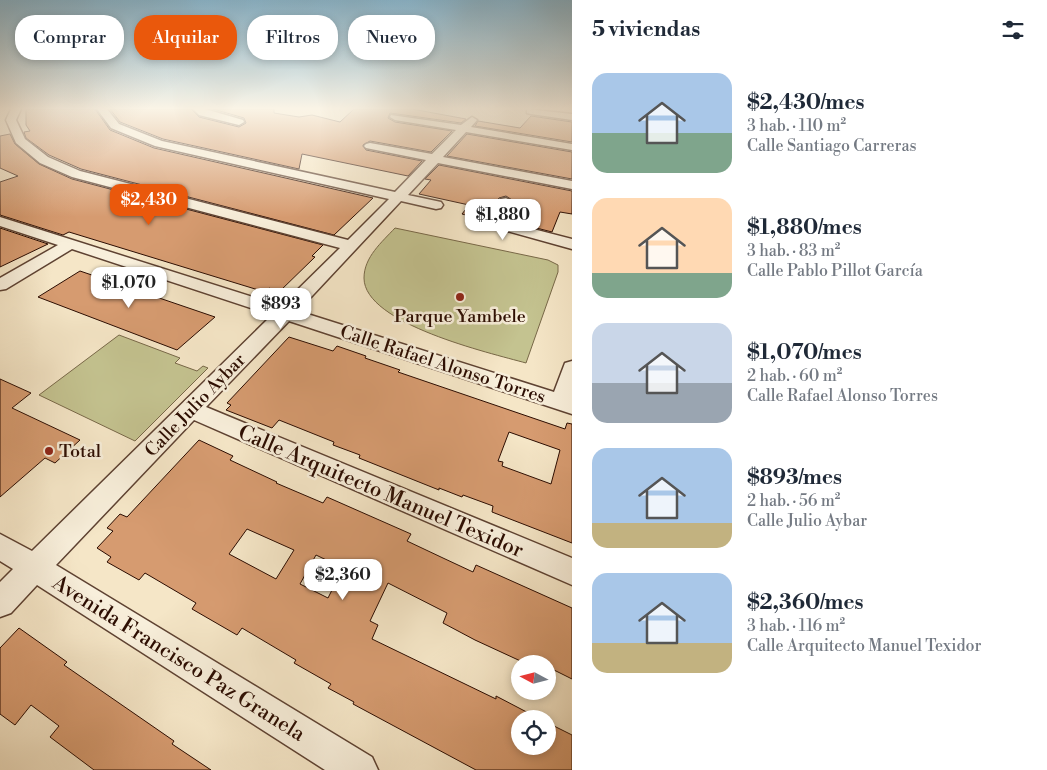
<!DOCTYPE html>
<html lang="es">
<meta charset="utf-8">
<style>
body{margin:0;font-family:"Libre Bodoni",serif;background:#f6f6f7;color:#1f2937;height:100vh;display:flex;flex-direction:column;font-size:19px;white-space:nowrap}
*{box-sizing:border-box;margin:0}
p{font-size:16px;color:#747a83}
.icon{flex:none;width:28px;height:28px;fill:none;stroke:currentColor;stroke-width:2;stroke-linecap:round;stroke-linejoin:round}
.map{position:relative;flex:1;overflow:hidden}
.side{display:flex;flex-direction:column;background:#fff;width:475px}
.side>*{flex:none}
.hud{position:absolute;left:15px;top:15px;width:475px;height:45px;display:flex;gap:10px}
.needle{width:32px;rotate:277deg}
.fabs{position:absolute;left:511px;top:655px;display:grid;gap:10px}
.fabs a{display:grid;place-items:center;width:45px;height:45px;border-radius:50%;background:#fff;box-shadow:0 2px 8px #0003;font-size:25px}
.price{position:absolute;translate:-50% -42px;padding:0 11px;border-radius:10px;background:#fff;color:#222;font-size:16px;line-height:32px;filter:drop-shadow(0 1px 2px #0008)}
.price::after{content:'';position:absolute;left:50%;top:30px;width:15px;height:11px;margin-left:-8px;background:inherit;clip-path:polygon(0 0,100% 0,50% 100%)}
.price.on{background:#ea580c;color:#fff}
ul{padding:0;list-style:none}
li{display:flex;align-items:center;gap:15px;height:125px;padding:0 20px}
li span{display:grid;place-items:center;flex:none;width:140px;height:100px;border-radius:15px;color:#555}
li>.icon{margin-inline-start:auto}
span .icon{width:60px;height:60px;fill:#fffc;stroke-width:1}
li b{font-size:21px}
h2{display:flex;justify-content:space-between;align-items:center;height:60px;padding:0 20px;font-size:21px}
.chip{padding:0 18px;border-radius:20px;background:#fff;box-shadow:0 2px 8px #0003;font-size:18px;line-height:45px}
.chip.on{background:#ea580c;color:#fff}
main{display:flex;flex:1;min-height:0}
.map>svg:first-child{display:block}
</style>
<main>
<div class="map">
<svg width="572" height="770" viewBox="0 0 572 770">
<rect width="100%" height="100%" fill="#f5e6c7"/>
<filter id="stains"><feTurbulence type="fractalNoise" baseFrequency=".004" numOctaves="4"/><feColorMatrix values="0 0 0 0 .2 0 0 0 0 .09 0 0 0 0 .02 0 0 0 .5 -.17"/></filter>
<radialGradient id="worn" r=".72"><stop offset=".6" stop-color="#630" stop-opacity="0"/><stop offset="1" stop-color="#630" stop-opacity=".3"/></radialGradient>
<g fill="#c4c390" stroke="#786848">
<path d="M395,228l153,32 10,5v7l-32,91c-36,-10 -162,-39 -162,-85 0,-21 18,-36 31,-50z"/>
<polygon points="119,335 180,358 175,363 197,371 203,366 208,368 135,441 39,395"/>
</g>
<g fill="#d69b70" stroke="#2b0c01" fill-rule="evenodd">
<polygon points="26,109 95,109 110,130 154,148 373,198 334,235 81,169 49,155 26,138 24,132 30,131 26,125"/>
<polygon points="110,109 191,109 199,117 239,127 246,123 244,118 213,109 274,109 274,113 299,117 312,115 340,122 354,109 412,109 466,119 461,123 390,113 388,118 395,122 452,131 431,152 370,141 363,145 366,150 422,161 408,176 302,154 299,169 163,139 120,122"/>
<polygon points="531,116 572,122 572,142 475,126 478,121 520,128"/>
<polygon points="10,134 15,144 39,164 72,179 323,245 312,256 315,257 279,292 269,288 265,292 69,232 63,235 0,215 0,182 18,176 0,168 0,136"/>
<polygon points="467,134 572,152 572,179 447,156"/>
<polygon points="439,165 572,191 572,214 560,212 552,232 505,220 515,202 506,196 499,198 486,220 462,214 469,205 419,194 431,180 425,179"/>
<polygon points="0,228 48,244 0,267"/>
<polygon points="80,271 215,317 177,350 38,297"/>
<path d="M289,337l44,14 4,-5 29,10 -1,2 35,12 -2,2 167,57 2,-6 5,1v119l-80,-31 1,-6 -30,-11 -1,2 -23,-9v2l-80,-32 1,-3 -27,-10 1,-3 -55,-22 -7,8 -46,-18 5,-5 -4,-2zM509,432l51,18 -9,34 -49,-18 1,-4 -5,-1z"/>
<polygon points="0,379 31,393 12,408 80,440 55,463 45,458 0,497"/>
<path d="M199,440l34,16 -3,4 47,22 -1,1 47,20 4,-6 84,37 -4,7 36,17 30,14 3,-7 96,43v71l-24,-12v-3h-21l-52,-24 -32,-17 4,-10 -59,-30 -18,38 8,4 -6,14 124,60v-3l44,23h-20v27h28v-23l24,12v35h-96l-123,-66 1,-2 -26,-14 3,-4 -37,-21 2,-3 -54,-32 -5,7 -45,-26 4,-6 -51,-30 -6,7 -32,-18 4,-5 -14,-9 16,-17 -6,-3 13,-14 7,3zM247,529l47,21 -18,29 -47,-25zM316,555l27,13 -15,30 -28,-14z"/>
<polygon points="19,628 67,662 64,665 174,741 172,744 211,770 94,770 50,737 59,726 31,705 15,725 0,714 0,648"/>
</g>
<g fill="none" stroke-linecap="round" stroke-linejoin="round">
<defs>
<g id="minor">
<polygon points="11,109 21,109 16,120 25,139 48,157 80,171 348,240 389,199 155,146 111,128 97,109 107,109 119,124 162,141 395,192 426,160 366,148 364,146 366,144 370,143 432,154 456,130 395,120 390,117 391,115 461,125 472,117 477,120 471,127 572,144 572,150 466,132 443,157 572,181 572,189 438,163 408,195 441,202 443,205 441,208 436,209 401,201 298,311 554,392 565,363 572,361 572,414 289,321 206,407 572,558 572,585 194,420 56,565 372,757 378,770 325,770 37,585 11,613 0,617 0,582 13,569 0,561 0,534 32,551 272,315 72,249 6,289 0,290 0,278 58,245 0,226 0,217 281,306 340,248 72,177 40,163 16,143 6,120"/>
<polygon points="193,109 205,109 243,120 244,122 239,125 199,115"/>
<polygon points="527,109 572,114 572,120 531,114 527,113"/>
<polygon points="506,198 513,202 502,221 572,239 572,249 489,226 487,223 501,199"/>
</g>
</defs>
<use href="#minor" stroke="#5e4232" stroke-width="3"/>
<use href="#minor" fill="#f8efdb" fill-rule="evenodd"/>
</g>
<linearGradient id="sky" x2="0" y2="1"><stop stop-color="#89b9d3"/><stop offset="0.5" stop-color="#faf4e6"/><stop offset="1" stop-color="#faf4e6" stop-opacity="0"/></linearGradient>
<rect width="572" height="217" fill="url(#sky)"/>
<g fill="#8f2418" stroke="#f8efdb" stroke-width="2">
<circle cx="460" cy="297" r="5"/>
<circle cx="49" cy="451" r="5"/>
</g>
<g text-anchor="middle" stroke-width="5" stroke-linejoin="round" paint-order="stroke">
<g font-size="18" fill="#2b0c01" stroke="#f8efdb">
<text x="460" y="322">Parque Yambele</text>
<text x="59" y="457" text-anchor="start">Total</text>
</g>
<g font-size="18" fill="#2b0c01" stroke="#f8efdb">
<text transform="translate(443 364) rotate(18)" y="6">Calle Rafael Alonso Torres</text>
<text transform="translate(195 405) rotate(-46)" y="6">Calle Julio Aybar</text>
</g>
<g font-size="21" fill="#2b0c01" stroke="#f8efdb">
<text transform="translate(381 491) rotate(23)" y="7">Calle Arquitecto Manuel Texidor</text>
<text transform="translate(179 658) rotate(32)" y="7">Avenida Francisco Paz Granela</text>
</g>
</g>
<rect width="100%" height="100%" filter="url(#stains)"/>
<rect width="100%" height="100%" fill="url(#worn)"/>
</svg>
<div class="fabs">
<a><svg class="needle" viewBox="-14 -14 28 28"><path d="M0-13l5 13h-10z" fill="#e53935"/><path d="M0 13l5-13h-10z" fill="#747a83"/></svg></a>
<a><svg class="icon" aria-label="locate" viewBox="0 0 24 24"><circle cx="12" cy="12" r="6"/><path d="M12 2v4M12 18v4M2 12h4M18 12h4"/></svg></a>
</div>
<b class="price on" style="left:149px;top:226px">$2,430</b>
<b class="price" style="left:503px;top:241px">$1,880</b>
<b class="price" style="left:129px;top:309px">$1,070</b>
<b class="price" style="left:281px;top:330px">$893</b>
<b class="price" style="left:343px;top:601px">$2,360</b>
<div class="hud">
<a class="chip">Comprar</a>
<a class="chip on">Alquilar</a>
<a class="chip">Filtros</a>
<a class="chip">Nuevo</a>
</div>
</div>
<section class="side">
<h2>5 viviendas<svg class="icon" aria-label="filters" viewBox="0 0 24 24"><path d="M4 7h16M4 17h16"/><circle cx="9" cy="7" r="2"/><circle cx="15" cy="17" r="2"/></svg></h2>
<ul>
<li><span style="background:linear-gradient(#a9c7e8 60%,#7fa58c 0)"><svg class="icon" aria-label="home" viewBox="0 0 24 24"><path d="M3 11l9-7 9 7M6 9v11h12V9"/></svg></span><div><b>$2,430/mes</b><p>3 hab. · 110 m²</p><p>Calle Santiago Carreras</p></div></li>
<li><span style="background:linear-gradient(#ffd9b3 75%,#7fa58c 0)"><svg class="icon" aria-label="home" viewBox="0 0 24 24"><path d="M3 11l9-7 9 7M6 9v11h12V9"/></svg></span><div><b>$1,880/mes</b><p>3 hab. · 83 m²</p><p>Calle Pablo Pillot García</p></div></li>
<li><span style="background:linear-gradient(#c9d6e8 60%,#9aa5b1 0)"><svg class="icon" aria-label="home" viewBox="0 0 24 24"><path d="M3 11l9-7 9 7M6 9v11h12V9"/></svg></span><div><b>$1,070/mes</b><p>2 hab. · 60 m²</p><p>Calle Rafael Alonso Torres</p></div></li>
<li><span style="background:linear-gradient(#a9c7e8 75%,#c2b280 0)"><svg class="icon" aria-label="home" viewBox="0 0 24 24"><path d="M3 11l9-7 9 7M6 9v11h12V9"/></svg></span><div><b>$893/mes</b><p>2 hab. · 56 m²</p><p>Calle Julio Aybar</p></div></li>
<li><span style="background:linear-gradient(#a9c7e8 70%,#c2b280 0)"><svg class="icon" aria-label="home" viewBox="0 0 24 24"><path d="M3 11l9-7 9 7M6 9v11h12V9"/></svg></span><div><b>$2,360/mes</b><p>3 hab. · 116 m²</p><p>Calle Arquitecto Manuel Texidor</p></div></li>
</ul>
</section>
</main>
